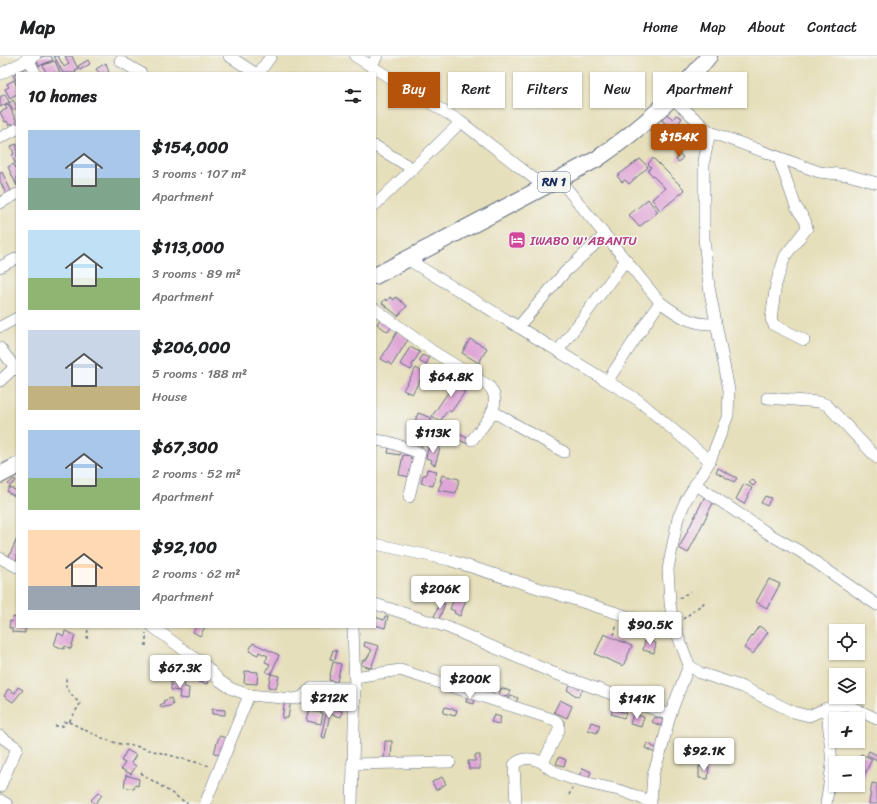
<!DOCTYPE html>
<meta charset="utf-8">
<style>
body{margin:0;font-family:Sriracha,sans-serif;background:#f6f6f6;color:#202124;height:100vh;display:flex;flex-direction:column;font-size:15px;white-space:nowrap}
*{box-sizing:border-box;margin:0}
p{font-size:13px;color:#757577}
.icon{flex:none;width:22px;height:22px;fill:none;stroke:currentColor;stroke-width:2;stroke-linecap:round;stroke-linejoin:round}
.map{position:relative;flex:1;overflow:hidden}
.sheet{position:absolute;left:16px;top:16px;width:360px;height:556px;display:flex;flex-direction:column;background:#fff;border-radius:0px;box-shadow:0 1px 3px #0004}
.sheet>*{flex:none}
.hud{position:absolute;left:388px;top:16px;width:380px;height:36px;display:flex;gap:8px}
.fabs{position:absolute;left:829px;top:568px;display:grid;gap:8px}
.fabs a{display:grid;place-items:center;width:36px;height:36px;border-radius:0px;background:#fff;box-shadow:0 1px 3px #0004;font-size:20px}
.price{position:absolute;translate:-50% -34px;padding:0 9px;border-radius:4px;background:#fff;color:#222;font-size:13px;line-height:26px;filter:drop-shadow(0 1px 2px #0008)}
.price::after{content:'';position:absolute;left:50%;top:24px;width:12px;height:9px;margin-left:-6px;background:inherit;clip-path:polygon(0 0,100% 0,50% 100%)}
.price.on{background:#b45309;color:#fff}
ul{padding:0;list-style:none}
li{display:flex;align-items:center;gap:12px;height:100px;padding:0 12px}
li span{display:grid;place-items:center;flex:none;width:112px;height:80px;border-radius:0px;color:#555}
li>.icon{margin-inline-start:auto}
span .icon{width:48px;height:48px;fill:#fffc;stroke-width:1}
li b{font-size:17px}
h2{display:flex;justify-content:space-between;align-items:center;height:48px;padding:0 12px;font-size:17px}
.pill{padding:0 14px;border-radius:0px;background:#fff;box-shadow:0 1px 3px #0004;font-size:14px;line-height:36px}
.pill.on{background:#b45309;color:#fff}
header{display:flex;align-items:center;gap:24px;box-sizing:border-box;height:56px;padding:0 20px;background:#fff;border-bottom:1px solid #e0e0e0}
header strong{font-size:19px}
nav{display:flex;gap:22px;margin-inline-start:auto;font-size:14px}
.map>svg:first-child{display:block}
</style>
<header>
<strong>Map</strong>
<nav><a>Home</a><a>Map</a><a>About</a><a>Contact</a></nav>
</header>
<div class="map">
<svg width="877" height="748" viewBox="0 0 877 748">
<rect width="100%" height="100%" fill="#f6f6f2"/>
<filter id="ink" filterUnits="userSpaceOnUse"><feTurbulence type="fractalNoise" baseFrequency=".025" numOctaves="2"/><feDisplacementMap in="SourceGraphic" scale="8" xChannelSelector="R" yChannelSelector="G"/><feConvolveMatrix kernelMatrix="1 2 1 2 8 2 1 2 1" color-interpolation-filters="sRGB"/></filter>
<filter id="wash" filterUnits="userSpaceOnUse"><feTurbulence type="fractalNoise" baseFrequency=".012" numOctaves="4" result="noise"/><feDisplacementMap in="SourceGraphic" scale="16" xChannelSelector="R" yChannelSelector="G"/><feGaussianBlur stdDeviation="0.9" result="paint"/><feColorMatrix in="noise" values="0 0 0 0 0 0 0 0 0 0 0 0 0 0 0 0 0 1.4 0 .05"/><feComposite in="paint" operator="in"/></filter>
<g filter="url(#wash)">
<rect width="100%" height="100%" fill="#e6dfbb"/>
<g id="blocks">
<g fill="#dfa5d6">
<polygon points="44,0 51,0 53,4 39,10 36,3"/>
<polygon points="54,0 58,0 64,11 69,8 65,0 72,0 78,13 75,14 76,17 63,17"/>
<polygon points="88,4 90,8 80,14 78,10"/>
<polygon points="55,5 60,17 46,17 43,9"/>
<polygon points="106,7 109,17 99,17 96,13"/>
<polygon points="27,11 30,17 17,17 17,26 13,19"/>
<polygon points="14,24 17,31 17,38 10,42 5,33 9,31 7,28"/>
<polygon points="5,38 9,46 0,51 0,41"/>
<polygon points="13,44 17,51 13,55 9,47"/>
<polygon points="8,48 17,66 17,69 14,71 12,67 9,69 7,65 5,66 0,56 7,53 5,49"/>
<polygon points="666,58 673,63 676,59 682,62 675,73 662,65"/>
<polygon points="693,79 700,83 696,90 689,85"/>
<polygon points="683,80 688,84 681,92 677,89"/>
<polygon points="17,88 17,107 15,107 12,99 14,98 11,90"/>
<polygon points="679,98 683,101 679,106 676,104"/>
<polygon points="653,102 685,134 660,155 652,143 665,132 648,115 651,111 648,108"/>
<polygon points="640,103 648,111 629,128 625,124 622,126 617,120"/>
<polygon points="14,108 17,114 17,130 8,111"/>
<polygon points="2,116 11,135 6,138 0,125 0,117"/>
<polygon points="648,143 658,156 639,171 629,159"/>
<polygon points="390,241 394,244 396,241 407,250 398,260 382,247 385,243 387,245"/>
<polygon points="380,263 392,270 388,276 377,268"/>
<polygon points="397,276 409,282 392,309 381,303"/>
<polygon points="470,283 487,292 479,307 462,297"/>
<polygon points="410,291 420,296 412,309 413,311 411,314 400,308"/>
<polygon points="422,299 429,302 426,309 419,305"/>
<polygon points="416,312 424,317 412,338 403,334"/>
<polygon points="460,319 469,325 462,335 465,336 451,356 448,354 440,365 432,360"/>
<polygon points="418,357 432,362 420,394 407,389"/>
<polygon points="436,366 448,371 442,389 438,387 437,389 428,385"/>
<polygon points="449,374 470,383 468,388 447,379"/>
<polygon points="429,389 440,392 435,409 431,407 432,404 426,402"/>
<polygon points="389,392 401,394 400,399 388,397"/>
<polygon points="403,399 411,400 410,403 414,404 411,421 399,419"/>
<polygon points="718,412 737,422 734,426 716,416"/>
<polygon points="427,413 437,415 433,430 421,427 423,419 426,419"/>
<polygon points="442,419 459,423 456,437 438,434 442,425 440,425"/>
<polygon points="14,423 16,425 10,430 8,428"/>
<polygon points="752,423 756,427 753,430 749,427"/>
<polygon points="744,428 752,432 744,448 736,443"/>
<polygon points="9,431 17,435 17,441 7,436"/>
<polygon points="705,440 714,445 688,497 679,492"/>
<polygon points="765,440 771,442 767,450 761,447"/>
<polygon points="17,483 17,504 16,506 8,502"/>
<polygon points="769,523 780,528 767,552 756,546"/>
<polygon points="455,540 466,544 460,560 454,557 455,555 450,553"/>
<polygon points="440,546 445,548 439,563 434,561"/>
<polygon points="385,560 388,560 385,572 375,569 375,561 384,564"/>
<polygon points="13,561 17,562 17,571 28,571 25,573 25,577 12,576 12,572 9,572 10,565 12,566"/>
<polygon points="759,570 768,576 753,598 744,592"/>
<polygon points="196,571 205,571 200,580 193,576"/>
<polygon points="65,575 75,579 71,593 65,590 64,593 54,589 58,577 64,580"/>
<polygon points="604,578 632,590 623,610 595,598"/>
<polygon points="645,584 656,587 654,597 643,594"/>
<polygon points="365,586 379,590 371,612 361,609 363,604 366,604 372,594 364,590"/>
<polygon points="253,587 279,599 271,618 266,616 270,608 265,606 268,600 259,596 258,599 249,595"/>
<polygon points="333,594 337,595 335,604 330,603"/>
<polygon points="333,606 341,608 337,626 329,624"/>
<polygon points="201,614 211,616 207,628 198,626"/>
<polygon points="245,615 258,616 257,628 244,627"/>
<polygon points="271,618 279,620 276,633 268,631"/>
<polygon points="171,625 185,626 184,631 189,632 188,643 179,642 180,635 171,634"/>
<polygon points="573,625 584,632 578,641 567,634"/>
<polygon points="18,631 23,634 13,646 4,640 8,633 15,637"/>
<polygon points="501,632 510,635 508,641 499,639"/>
<polygon points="511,639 518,642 515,649 508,646"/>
<polygon points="467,640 475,642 474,648 466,646"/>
<polygon points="171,642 173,649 161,652 160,649 164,647 163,645"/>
<polygon points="285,643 291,644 288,662 282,662"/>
<polygon points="560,644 572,650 567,662 554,656"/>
<polygon points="445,651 457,654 455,660 443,657"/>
<polygon points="327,652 342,655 341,661 330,658 325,682 321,681"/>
<polygon points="212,653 225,654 225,659 212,658"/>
<polygon points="613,653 626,657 624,662 611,658"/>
<polygon points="309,655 323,657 321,668 307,665"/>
<polygon points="633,658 644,661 641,671 630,668"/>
<polygon points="494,659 501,661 499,668 491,666"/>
<polygon points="655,661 663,664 661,670 652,666"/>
<polygon points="591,666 600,669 597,677 588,674"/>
<polygon points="219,680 227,682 223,700 214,697"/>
<polygon points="385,685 392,685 391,705 384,705"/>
<polygon points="647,687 659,694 657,698 645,692"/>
<polygon points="127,694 136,699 131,707 136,710 131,718 121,713 125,707 121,705"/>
<polygon points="869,695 877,699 877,704 867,699"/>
<polygon points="861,698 872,703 864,720 858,718 858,707 855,707 857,701 859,702"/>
<polygon points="475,699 480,699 480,713 469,713 468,705 475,705"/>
<polygon points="559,701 566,704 564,710 556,708"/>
<polygon points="699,710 709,711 708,723 699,722"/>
<polygon points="583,712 591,716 588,723 579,720"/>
<polygon points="126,719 139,723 138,730 135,729 134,733 124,731"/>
<polygon points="442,721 446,728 436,734 432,726"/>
<polygon points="872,727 877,728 877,748 869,748"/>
<polygon points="99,736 102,739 95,748 91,744"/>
</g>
</g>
</g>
<g filter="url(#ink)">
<use href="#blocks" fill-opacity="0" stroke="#626d7f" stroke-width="1"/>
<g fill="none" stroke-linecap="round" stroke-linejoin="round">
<defs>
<g id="minor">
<polyline points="27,0 35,17"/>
<polyline points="229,0 255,17"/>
<polyline points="355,0 461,66 545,131"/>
<polyline points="120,5 141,17"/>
<polyline points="371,10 377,0"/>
<polyline points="259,17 271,0"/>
<polyline points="0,18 35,0"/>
<polyline points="673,43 710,76 704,105 704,182 709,231 729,334 728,359 710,405 686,444 678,462 668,513 670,547 673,567 689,609 700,617 743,631 793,656 809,660 827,652 847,649 877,663"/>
<polyline points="710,76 819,116 848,119 877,127"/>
<polyline points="0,82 17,73"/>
<polyline points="375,90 413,113"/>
<polyline points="779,103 796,151 805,164 807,172 785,200 776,228 771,263 774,269 804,284"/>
<path d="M559,123l101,123c19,14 31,23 56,22"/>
<polyline points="0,147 17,138"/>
<polyline points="375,149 461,66"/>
<polyline points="407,203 638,344 710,405"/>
<polyline points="0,211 17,202"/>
<path d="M375,253l59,43 55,34c16,19 -5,38 -17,54"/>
<polyline points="0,271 17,262"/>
<polyline points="518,271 565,216 605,179"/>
<polyline points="0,292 17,314"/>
<polyline points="558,295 626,204"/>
<polyline points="608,324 660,246"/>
<polyline points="0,325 15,311"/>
<polyline points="767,342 819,346 827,349 877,402"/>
<polyline points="492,355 564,396"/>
<polyline points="375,384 389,386 420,397 409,441"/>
<polyline points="695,428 769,478 801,496 877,549"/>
<polyline points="375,488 449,504 677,576"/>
<polyline points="0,502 17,511"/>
<polyline points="375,548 447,571 551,616 670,659 689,609"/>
<polyline points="153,571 207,611 220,625 232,633 249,639 293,643 302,641 313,631 355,632"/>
<path d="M355,621l45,-7 155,50 4,4v6l-16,33c16,18 60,22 82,29 9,3 18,7 26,10l2,-28 9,-26 8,-33"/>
<polyline points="0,680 17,692 0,731"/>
<polyline points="352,708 450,706"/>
<polyline points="0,744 7,748"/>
<polyline points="205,748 249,639"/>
<polyline points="352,748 355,632 353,571"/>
<path d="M516,748l-2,-39c8,-9 20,-7 29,-2"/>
<polyline points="826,748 832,709 827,652"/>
</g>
<g id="highway">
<path d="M375,220l222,-117c43,-30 79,-61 112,-103"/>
<polyline points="0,419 17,410"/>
</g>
</defs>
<use href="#minor" stroke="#626d7f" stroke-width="12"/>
<use href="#highway" stroke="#626d7f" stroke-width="18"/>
<g stroke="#626d7f" stroke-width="1.5" stroke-dasharray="3 3" stroke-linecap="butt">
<polyline points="679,542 690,536"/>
<polyline points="683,563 705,546"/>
<polyline points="614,579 617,567"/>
<polyline points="87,583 88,571"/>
<polyline points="146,590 146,577"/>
<path d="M69,666c21,10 42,23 66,24l75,20"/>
<polyline points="55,670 63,670 64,666 69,666 80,648 66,632 66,622"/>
<polyline points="141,717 188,748"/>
<polyline points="569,739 572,732"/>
</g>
<use href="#minor" stroke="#fff" stroke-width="11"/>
<use href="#highway" stroke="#fff" stroke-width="16"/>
</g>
</g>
<defs>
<symbol id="hotel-square" viewBox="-11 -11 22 22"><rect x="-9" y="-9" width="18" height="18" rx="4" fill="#d1479c" stroke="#f6f6f2"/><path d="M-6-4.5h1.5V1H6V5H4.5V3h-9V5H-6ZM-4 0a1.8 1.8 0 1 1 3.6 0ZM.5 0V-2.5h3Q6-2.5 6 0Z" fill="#fff"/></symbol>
</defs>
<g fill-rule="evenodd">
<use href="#hotel-square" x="507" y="174" width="20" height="20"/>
</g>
<g text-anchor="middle" stroke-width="3" stroke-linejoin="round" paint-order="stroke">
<rect fill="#f6f6f2" stroke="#5d6b8a" stroke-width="1" x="538" y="116" width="32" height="20" rx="3"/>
<g font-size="12" font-weight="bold" fill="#1b2f5e">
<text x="554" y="130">RN 1</text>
</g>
<g font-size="13" fill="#b23c85" stroke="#f6f6f2" text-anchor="start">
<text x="530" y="189">IWABO W'ABANTU</text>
</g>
</g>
</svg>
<div class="fabs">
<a><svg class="icon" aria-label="locate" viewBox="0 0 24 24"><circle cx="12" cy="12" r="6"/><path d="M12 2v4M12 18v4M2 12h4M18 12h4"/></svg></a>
<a><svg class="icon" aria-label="layers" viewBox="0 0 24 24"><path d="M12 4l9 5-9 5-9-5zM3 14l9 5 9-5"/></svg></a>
<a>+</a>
<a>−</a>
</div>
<b class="price on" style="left:679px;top:102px">$154K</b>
<b class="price" style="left:451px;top:342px">$64.8K</b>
<b class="price" style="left:433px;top:398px">$113K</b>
<b class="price" style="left:440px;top:554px">$206K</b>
<b class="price" style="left:650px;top:590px">$90.5K</b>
<b class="price" style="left:180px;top:633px">$67.3K</b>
<b class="price" style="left:470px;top:644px">$200K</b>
<b class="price" style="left:329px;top:663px">$212K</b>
<b class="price" style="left:637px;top:664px">$141K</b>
<b class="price" style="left:704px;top:716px">$92.1K</b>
<div class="hud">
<a class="pill on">Buy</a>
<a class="pill">Rent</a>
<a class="pill">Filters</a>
<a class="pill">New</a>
<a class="pill">Apartment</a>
</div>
<section class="sheet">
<h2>10 homes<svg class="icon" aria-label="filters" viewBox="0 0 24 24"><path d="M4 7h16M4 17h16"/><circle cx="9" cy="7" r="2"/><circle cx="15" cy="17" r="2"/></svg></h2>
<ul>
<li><span style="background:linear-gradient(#a9c7e8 60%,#7fa58c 0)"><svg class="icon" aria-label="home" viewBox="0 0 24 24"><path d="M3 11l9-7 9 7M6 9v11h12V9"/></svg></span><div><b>$154,000</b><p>3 rooms · 107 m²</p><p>Apartment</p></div></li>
<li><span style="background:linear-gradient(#bfe0f5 60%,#8fb573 0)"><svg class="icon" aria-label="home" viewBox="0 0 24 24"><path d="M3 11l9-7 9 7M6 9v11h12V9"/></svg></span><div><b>$113,000</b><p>3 rooms · 89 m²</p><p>Apartment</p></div></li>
<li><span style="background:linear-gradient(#c9d6e8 70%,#c2b280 0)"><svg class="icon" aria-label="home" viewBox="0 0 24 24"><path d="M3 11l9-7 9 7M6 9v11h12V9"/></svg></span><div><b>$206,000</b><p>5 rooms · 188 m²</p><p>House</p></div></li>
<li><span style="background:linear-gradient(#a9c7e8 60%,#8fb573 0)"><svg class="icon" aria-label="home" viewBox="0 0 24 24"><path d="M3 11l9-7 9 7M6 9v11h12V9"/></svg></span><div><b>$67,300</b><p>2 rooms · 52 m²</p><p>Apartment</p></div></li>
<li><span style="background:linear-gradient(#ffd9b3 70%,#9aa5b1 0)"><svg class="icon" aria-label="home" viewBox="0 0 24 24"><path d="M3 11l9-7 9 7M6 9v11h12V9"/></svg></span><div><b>$92,100</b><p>2 rooms · 62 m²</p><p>Apartment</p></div></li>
</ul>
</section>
</div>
